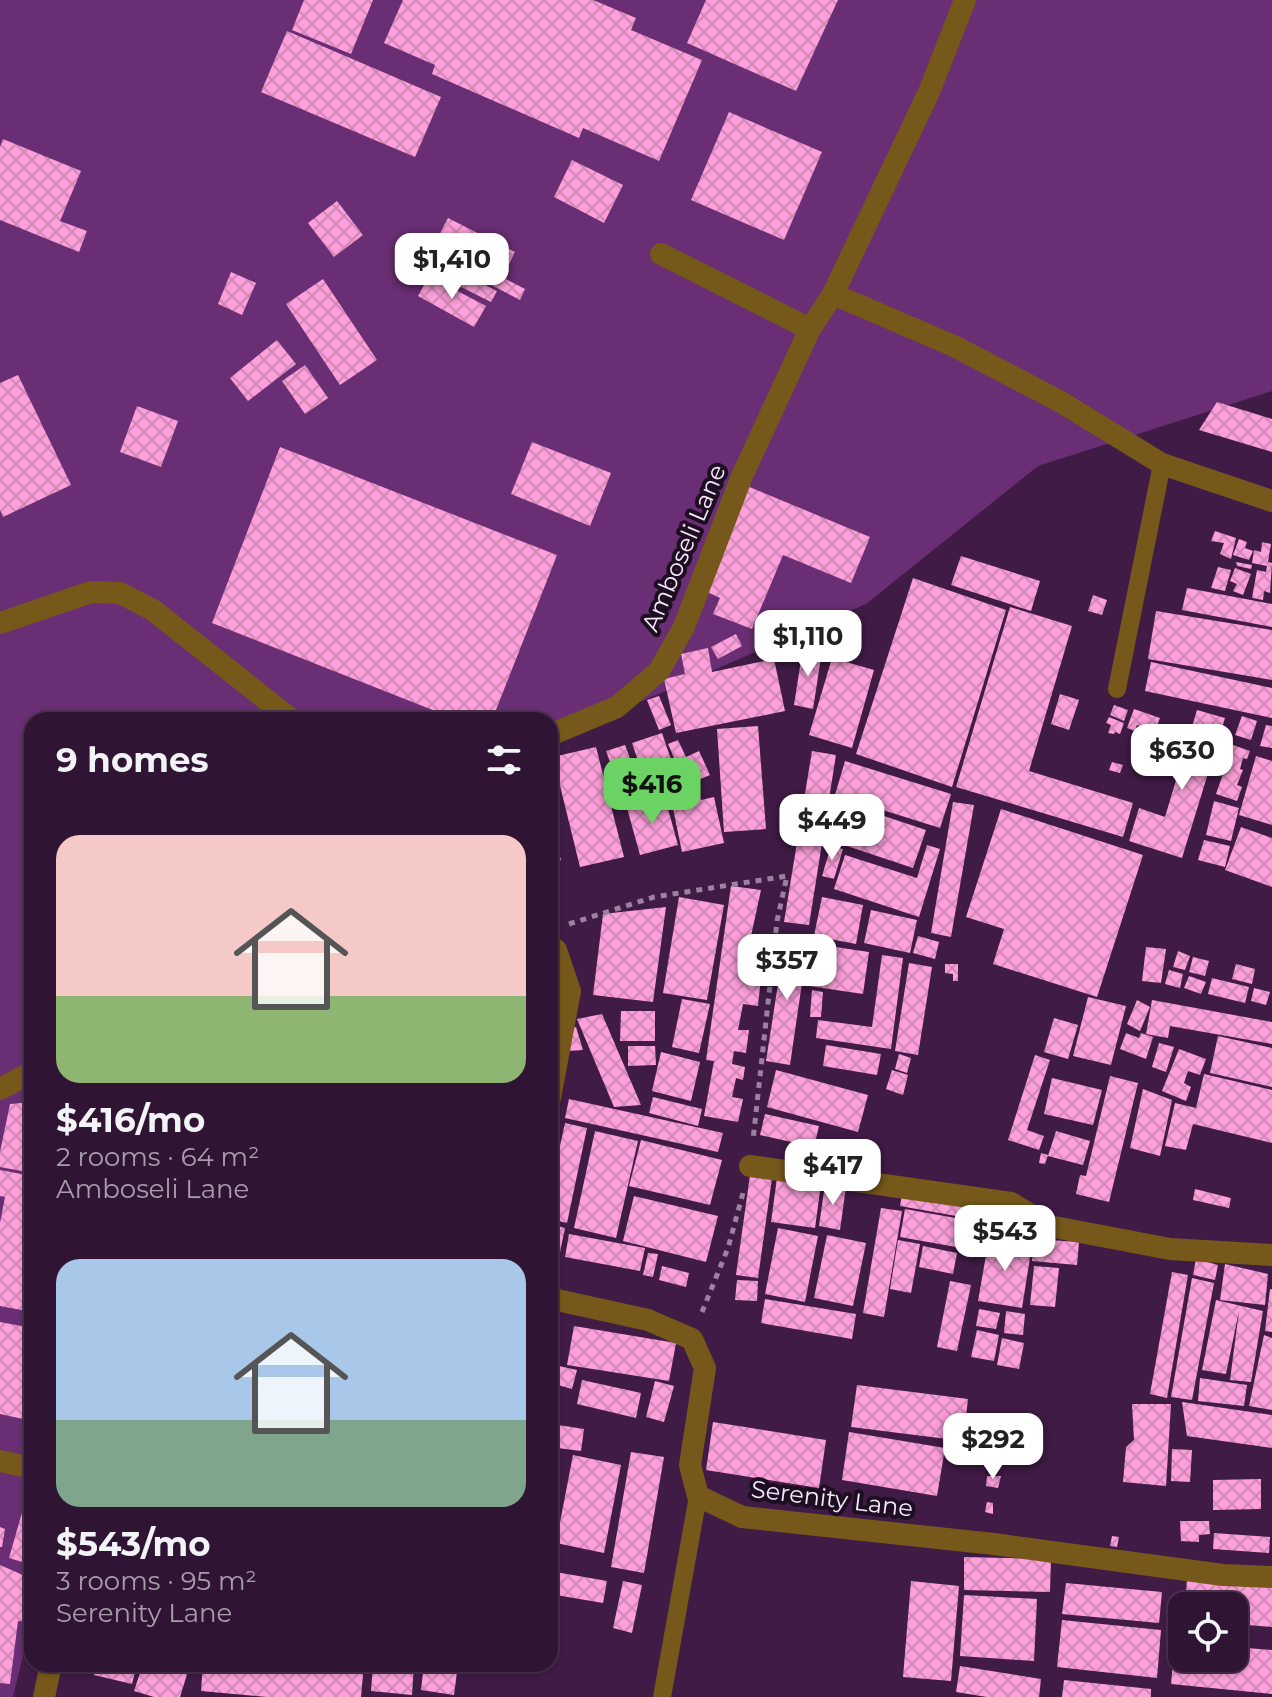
<!DOCTYPE html>
<meta charset="utf-8">
<style>
body{margin:0;font-family:Montserrat,sans-serif;background:#381d3c;color:#f1f3f6;height:100vh;display:flex;flex-direction:column;font-size:30px;white-space:nowrap}
*{box-sizing:border-box;margin:0}
p{font-size:26px;color:#a89eac}
.icon{flex:none;width:44px;height:44px;fill:none;stroke:currentColor;stroke-width:2;stroke-linecap:round;stroke-linejoin:round}
.map{position:relative;flex:1;overflow:hidden}
.side{position:absolute;left:24px;top:712px;width:534px;height:960px;display:flex;flex-direction:column;background:#301434;border-radius:24px;box-shadow:0 2px 6px #0004,0 0 0 2px #4b334f}
.side>*{flex:none}
.controls{position:absolute;left:1168px;top:1592px;display:grid;gap:16px}
.controls a{display:grid;place-items:center;width:80px;height:80px;border-radius:16px;background:#301434;box-shadow:0 2px 6px #0004,0 0 0 2px #4b334f;font-size:40px}
.price{position:absolute;translate:-50% -68px;padding:0 18px;border-radius:16px;background:#fff;color:#222;font-size:26px;line-height:52px;filter:drop-shadow(0 2px 4px #0008)}
.price::after{content:'';position:absolute;left:50%;top:48px;width:24px;height:18px;margin-left:-12px;background:inherit;clip-path:polygon(0 0,100% 0,50% 100%)}
.price.selected{background:#6bd363;color:#111}
ul{padding:0;list-style:none}
li{display:grid;align-content:center;gap:16px;height:424px;padding:0 32px}
li span{display:grid;place-items:center;height:248px;border-radius:24px;color:#555}
li>.icon{margin-inline-start:auto}
span .icon{width:144px;height:144px;fill:#fffc;stroke-width:1}
li b{font-size:34px}
h2{display:flex;justify-content:space-between;align-items:center;height:96px;padding:0 32px;font-size:34px}
.map>svg:first-child{display:block}
</style>
<div class="map">
<svg width="1272" height="1697" viewBox="0 0 1272 1697">
<defs>
<pattern id="building-cross-hatch" width="8" height="8" patternUnits="userSpaceOnUse" patternTransform="scale(2)"><rect width="8" height="8" fill="#fd9fda"/><path d="M0 0l8 8M0 8l8-8" fill="none" stroke="#d088b6"/></pattern>
</defs>
<rect width="100%" height="100%" fill="#401b46"/>
<polygon fill="#692e73" points="0,0 1272,0 1272,391 1038,466 866,604 550,741 550,720 32,720 32,1619 13,1697 0,1697"/>
<g fill="url(#building-cross-hatch)">
<polygon points="304,0 373,0 351,54 292,30"/>
<polygon points="403,0 593,0 636,18 631,30 702,60 659,161 583,128 579,138 432,74 435,65 384,43"/>
<polygon points="706,0 838,0 796,91 687,43"/>
<polygon points="287,31 441,97 415,157 261,92"/>
<polygon points="729,112 822,152 784,240 691,200"/>
<polygon points="3,139 81,171 60,221 87,231 79,252 0,220 0,147"/>
<polygon points="572,160 623,185 604,223 554,197"/>
<polygon points="337,201 363,235 334,257 308,223"/>
<polygon points="448,218 515,252 504,274 436,241"/>
<polygon points="443,247 525,289 520,300 438,257"/>
<polygon points="437,261 497,291 491,302 431,272"/>
<polygon points="231,272 256,283 242,315 218,304"/>
<polygon points="429,276 486,306 474,327 418,296"/>
<polygon points="323,279 377,360 340,385 286,304"/>
<polygon points="277,340 296,364 248,401 230,378"/>
<polygon points="305,365 328,398 305,414 282,381"/>
<polygon points="18,375 71,485 3,517 0,510 0,383"/>
<polygon points="1217,402 1272,419 1272,452 1199,430"/>
<polygon points="137,406 178,421 161,467 120,452"/>
<polygon points="532,442 611,473 590,526 511,494"/>
<polygon points="280,447 557,555 492,720 458,720 212,623"/>
<polygon points="747,486 870,537 851,583 783,555 752,629 713,614 720,598 705,591"/>
<polygon points="1215,531 1236,538 1231,559 1220,554 1224,543 1211,541"/>
<polygon points="1239,539 1247,542 1245,548 1253,551 1249,560 1233,555"/>
<polygon points="1262,542 1271,544 1268,562 1272,563 1270,593 1264,591 1263,600 1252,598 1257,570 1266,572 1267,566 1252,563 1254,550 1261,552"/>
<polygon points="961,556 1040,581 1031,611 951,585"/>
<polygon points="1236,562 1252,565 1251,569 1237,566"/>
<polygon points="1218,567 1231,570 1225,591 1211,588"/>
<polygon points="1235,568 1251,574 1243,595 1233,591 1237,584 1230,581"/>
<polygon points="913,578 1006,610 952,787 856,754"/>
<polygon points="1187,588 1272,604 1272,627 1182,610"/>
<polygon points="1093,595 1107,600 1102,615 1088,611"/>
<polygon points="1010,607 1072,626 1029,771 1133,803 1123,837 956,787"/>
<polygon points="1156,611 1272,630 1272,680 1148,659"/>
<polygon points="736,634 742,646 718,659 711,647"/>
<polygon points="803,647 822,651 813,709 794,705"/>
<polygon points="708,648 712,672 774,659 785,711 676,733 664,679 685,674 681,654"/>
<polygon points="832,658 874,670 852,748 809,735"/>
<polygon points="1151,662 1272,688 1272,718 1145,691"/>
<polygon points="1060,694 1079,700 1069,730 1051,724"/>
<polygon points="659,696 671,725 659,730 647,700"/>
<polygon points="1114,705 1128,710 1124,721 1110,715"/>
<polygon points="1134,709 1160,718 1155,731 1137,725 1135,731 1127,728"/>
<polygon points="1197,710 1225,718 1182,858 1129,841 1139,808 1165,817"/>
<polygon points="1242,716 1257,721 1251,740 1235,735"/>
<polygon points="1109,717 1124,723 1120,734 1115,732 1114,734 1108,733 1111,725 1106,723"/>
<polygon points="1266,725 1272,726 1272,748 1260,746"/>
<polygon points="758,726 766,829 724,832 717,729"/>
<polygon points="662,733 680,786 650,796 632,743"/>
<polygon points="678,740 686,757 699,751 710,775 686,785 668,744"/>
<polygon points="1138,741 1159,753 1152,764 1132,752"/>
<polygon points="625,745 644,796 625,803 606,751"/>
<polygon points="1233,745 1250,751 1247,759 1243,758 1240,769 1243,770 1237,785 1242,787 1237,801 1216,794"/>
<polygon points="596,747 624,857 580,867 553,757"/>
<polygon points="812,751 836,755 809,925 784,922"/>
<polygon points="1256,756 1272,761 1272,825 1239,815"/>
<polygon points="845,761 951,794 940,828 835,795"/>
<polygon points="1112,762 1123,765 1120,773 1109,770"/>
<polygon points="699,788 701,800 714,797 724,843 682,852 670,794"/>
<polygon points="665,798 678,845 640,855 627,808"/>
<polygon points="839,801 926,830 913,868 826,839"/>
<polygon points="1214,801 1239,808 1231,841 1206,835"/>
<polygon points="953,802 974,805 951,937 931,933"/>
<polygon points="1001,809 1143,855 1097,997 993,964 1004,929 966,917"/>
<polygon points="1241,827 1272,838 1272,887 1225,870"/>
<polygon points="1204,840 1230,846 1225,867 1198,860"/>
<polygon points="927,845 940,849 919,917 834,889 845,855 917,878"/>
<polygon points="831,846 843,849 834,879 822,876"/>
<polygon points="557,847 561,860 550,864 550,849"/>
<polygon points="731,886 761,890 751,936 765,938 758,1006 743,1004 738,1030 749,1030 746,1053 734,1051 732,1064 745,1067 743,1080 736,1078 732,1097 743,1099 738,1122 704,1116 714,1061 706,1060"/>
<polygon points="679,897 724,905 707,1000 663,993"/>
<polygon points="822,897 863,905 856,944 814,936"/>
<polygon points="666,907 653,1002 593,995 603,914"/>
<polygon points="871,910 917,920 910,953 864,943"/>
<polygon points="918,936 939,942 935,959 913,953"/>
<polygon points="785,939 808,942 790,1065 766,1061"/>
<polygon points="815,944 869,952 863,994 809,986"/>
<polygon points="1146,947 1166,949 1161,983 1142,981"/>
<polygon points="1178,951 1190,956 1185,970 1173,967"/>
<polygon points="882,955 903,958 891,1049 816,1038 818,1020 872,1027"/>
<polygon points="1193,957 1209,961 1205,976 1189,972"/>
<polygon points="909,963 932,967 918,1055 895,1051"/>
<polygon points="945,964 958,964 958,981 953,981 953,974 945,973"/>
<polygon points="1236,964 1255,969 1252,984 1232,979"/>
<polygon points="1169,970 1183,974 1180,988 1165,984"/>
<polygon points="1189,976 1206,982 1201,994 1184,988"/>
<polygon points="1212,978 1249,987 1245,1003 1208,994"/>
<polygon points="1254,988 1270,992 1266,1005 1251,1001"/>
<polygon points="812,990 823,992 821,1017 810,1017"/>
<polygon points="1088,997 1126,1006 1111,1065 1073,1056"/>
<polygon points="682,999 710,1004 699,1053 672,1047"/>
<polygon points="1137,1000 1150,1007 1140,1031 1127,1024"/>
<polygon points="1152,1000 1272,1022 1272,1044 1170,1026 1168,1038 1146,1034"/>
<polygon points="621,1011 655,1011 655,1041 620,1041"/>
<polygon points="602,1014 641,1105 614,1107 577,1019"/>
<polygon points="1054,1018 1078,1025 1068,1059 1044,1052"/>
<polygon points="576,1027 583,1050 569,1051 568,1029"/>
<polygon points="1126,1033 1139,1038 1141,1033 1153,1037 1146,1059 1120,1049"/>
<polygon points="1218,1036 1272,1048 1272,1087 1210,1073"/>
<polygon points="1159,1043 1174,1047 1166,1072 1152,1067"/>
<polygon points="826,1045 881,1054 877,1075 823,1066"/>
<polygon points="628,1046 655,1046 656,1065 628,1066"/>
<polygon points="1179,1049 1206,1059 1200,1075 1188,1071 1184,1083 1191,1087 1186,1101 1162,1091"/>
<polygon points="661,1052 700,1062 691,1101 652,1091"/>
<polygon points="899,1054 911,1058 907,1073 895,1069"/>
<polygon points="1035,1055 1050,1060 1027,1130 1044,1136 1039,1150 1008,1140"/>
<polygon points="776,1070 868,1095 858,1132 767,1107"/>
<polygon points="892,1070 908,1075 903,1095 886,1089"/>
<polygon points="1204,1074 1272,1090 1272,1143 1193,1124 1186,1150 1165,1146 1175,1103 1196,1108"/>
<polygon points="1110,1076 1138,1083 1109,1202 1076,1194 1080,1175 1086,1176"/>
<polygon points="1052,1078 1102,1090 1093,1125 1044,1114"/>
<polygon points="1143,1089 1172,1100 1160,1156 1130,1148"/>
<polygon points="653,1097 702,1109 698,1126 649,1113"/>
<polygon points="569,1099 723,1133 718,1152 565,1118"/>
<polygon points="32,1102 32,1173 0,1167 0,1152 10,1104"/>
<polygon points="765,1114 819,1126 814,1147 760,1135"/>
<polygon points="565,1123 587,1128 567,1223 550,1219 550,1192"/>
<polygon points="595,1131 638,1141 616,1238 574,1228"/>
<polygon points="1056,1131 1090,1141 1083,1165 1048,1156"/>
<polygon points="641,1140 722,1160 710,1205 629,1186"/>
<polygon points="1041,1153 1048,1155 1045,1164 1039,1163"/>
<polygon points="0,1170 32,1176 32,1312 0,1306 0,1223 5,1197 0,1196"/>
<polygon points="750,1175 772,1178 758,1278 736,1275"/>
<polygon points="777,1178 821,1184 815,1228 771,1222"/>
<polygon points="825,1184 846,1187 840,1230 819,1226"/>
<polygon points="903,1189 976,1202 973,1219 900,1206"/>
<polygon points="1195,1189 1231,1198 1229,1208 1193,1200"/>
<polygon points="634,1196 718,1216 706,1262 623,1241"/>
<polygon points="993,1204 1005,1206 1003,1225 991,1224"/>
<polygon points="881,1208 902,1211 884,1317 863,1313"/>
<polygon points="905,1209 989,1224 984,1252 900,1237"/>
<polygon points="550,1224 565,1228 559,1257 550,1255"/>
<polygon points="778,1228 818,1236 805,1302 765,1294"/>
<polygon points="569,1234 645,1248 640,1271 565,1257"/>
<polygon points="827,1235 866,1243 853,1306 814,1298"/>
<polygon points="989,1238 1032,1245 1022,1308 978,1301"/>
<polygon points="1034,1239 1079,1242 1077,1265 1032,1261"/>
<polygon points="898,1240 920,1244 911,1293 890,1289"/>
<polygon points="923,1246 957,1253 953,1274 919,1267"/>
<polygon points="648,1253 658,1254 653,1277 643,1275"/>
<polygon points="1196,1259 1218,1265 1215,1280 1193,1275"/>
<polygon points="1225,1264 1268,1274 1265,1305 1220,1300"/>
<polygon points="662,1266 689,1273 686,1287 659,1280"/>
<polygon points="1034,1266 1059,1268 1055,1307 1030,1305"/>
<polygon points="1172,1272 1188,1275 1167,1398 1150,1394"/>
<polygon points="1192,1278 1214,1283 1192,1400 1171,1397"/>
<polygon points="737,1280 758,1281 757,1301 735,1300"/>
<polygon points="950,1281 971,1285 957,1351 937,1347"/>
<polygon points="1270,1289 1272,1289 1272,1332 1265,1331"/>
<polygon points="765,1299 856,1314 852,1339 761,1323"/>
<polygon points="1216,1300 1263,1311 1251,1382 1230,1380 1239,1311 1226,1374 1202,1370"/>
<polygon points="979,1309 1000,1313 996,1329 976,1326"/>
<polygon points="1006,1311 1025,1314 1023,1335 1004,1333"/>
<polygon points="0,1322 32,1328 32,1421 0,1414"/>
<polygon points="574,1326 676,1343 669,1381 567,1365"/>
<polygon points="977,1330 999,1335 994,1361 971,1357"/>
<polygon points="1264,1335 1272,1338 1272,1410 1249,1406"/>
<polygon points="1002,1338 1024,1343 1019,1369 997,1365"/>
<polygon points="559,1366 577,1370 572,1389 554,1384"/>
<polygon points="1200,1378 1247,1385 1244,1406 1198,1401"/>
<polygon points="582,1380 641,1393 636,1418 577,1404"/>
<polygon points="655,1381 674,1386 664,1422 646,1417"/>
<polygon points="857,1385 968,1399 963,1441 851,1427"/>
<polygon points="1182,1402 1272,1415 1272,1448 1187,1436"/>
<polygon points="1132,1404 1171,1404 1166,1486 1123,1482 1126,1447 1134,1440"/>
<polygon points="713,1422 826,1440 819,1488 706,1470"/>
<polygon points="552,1424 584,1429 581,1451 550,1447"/>
<polygon points="849,1432 945,1448 937,1496 842,1480"/>
<polygon points="1172,1449 1192,1450 1190,1482 1171,1481"/>
<polygon points="631,1452 664,1457 644,1573 611,1567"/>
<polygon points="573,1455 621,1465 604,1553 556,1543"/>
<polygon points="987,1476 1001,1476 998,1488 986,1486"/>
<polygon points="1261,1479 1261,1509 1213,1510 1213,1480"/>
<polygon points="987,1502 993,1503 993,1514 985,1512"/>
<polygon points="23,1509 32,1511 32,1565 9,1558"/>
<polygon points="1180,1521 1209,1521 1210,1534 1199,1535 1199,1542 1181,1541"/>
<polygon points="0,1527 5,1529 2,1547 0,1547"/>
<polygon points="1214,1533 1270,1537 1269,1553 1213,1549"/>
<polygon points="1112,1536 1119,1537 1117,1547 1110,1546"/>
<polygon points="964,1557 1051,1559 1050,1592 964,1590"/>
<polygon points="0,1565 32,1579 32,1622 18,1621 10,1684 0,1683"/>
<polygon points="550,1571 607,1581 603,1603 550,1594"/>
<polygon points="1187,1579 1272,1585 1272,1627 1234,1624 1234,1606 1185,1606"/>
<polygon points="623,1581 642,1585 632,1633 613,1628"/>
<polygon points="911,1581 959,1586 951,1681 903,1677"/>
<polygon points="1066,1583 1162,1592 1159,1623 1062,1614"/>
<polygon points="964,1595 1037,1599 1034,1661 960,1656"/>
<polygon points="1062,1620 1161,1630 1157,1678 1057,1667"/>
<polygon points="1175,1641 1182,1641 1182,1658 1234,1658 1234,1647 1272,1650 1272,1694 1171,1684"/>
<polygon points="96,1664 137,1664 132,1684 94,1675"/>
<polygon points="143,1664 177,1664 189,1668 180,1697 154,1697 134,1691"/>
<polygon points="203,1664 364,1664 361,1697 267,1697 201,1691"/>
<polygon points="373,1664 414,1664 412,1695 371,1691"/>
<polygon points="424,1664 458,1664 454,1695 421,1690"/>
<polygon points="960,1666 1041,1679 1039,1697 987,1697 956,1692"/>
<polygon points="1064,1680 1151,1689 1151,1697 1062,1697"/>
</g>
<g fill="none" stroke-linecap="round" stroke-linejoin="round">
<g stroke="#9c81a1" stroke-width="5" stroke-dasharray="6 6" stroke-linecap="butt">
<polyline points="569,924 654,897 787,876 777,921 753,1140"/>
<polyline points="702,1312 728,1248 743,1193"/>
</g>
<g stroke="#76591a" stroke-width="18">
<polyline points="1117,689 1162,464"/>
<polyline points="662,1697 698,1496"/>
</g>
<g stroke="#76591a" stroke-width="22">
<polyline points="661,254 810,329"/>
<polyline points="833,294 956,347 1061,402 1162,464 1272,501"/>
<polyline points="0,623 91,592 120,593 153,610 292,720"/>
<polyline points="550,735 617,707 659,671 684,627 742,476 810,329 833,294 929,92 965,0"/>
<polyline points="550,948 556,950 570,991 550,1098"/>
<polyline points="0,1089 32,1072"/>
<polyline points="750,1166 1011,1203 1049,1226 1170,1249 1272,1255"/>
<polyline points="550,1295 557,1300 648,1320 692,1339 705,1368 690,1465 698,1496 742,1517 994,1544 1223,1575 1272,1577"/>
<polyline points="0,1461 32,1468"/>
<polyline points="44,1697 51,1664"/>
</g>
</g>
<g text-anchor="middle" stroke-width="8" stroke-linejoin="round" paint-order="stroke">
<g font-size="24" fill="#f9e7fc" stroke="#1e0e21">
<text transform="translate(684 548) rotate(-67)" y="8">Amboseli Lane</text>
<text transform="translate(832 1499) rotate(7)" y="8">Serenity Lane</text>
</g>
</g>
</svg>
<div class="controls">
<a><svg class="icon" aria-label="locate" viewBox="0 0 24 24"><circle cx="12" cy="12" r="6"/><path d="M12 2v4M12 18v4M2 12h4M18 12h4"/></svg></a>
</div>
<b class="price" style="left:452px;top:301px">$1,410</b>
<b class="price" style="left:808px;top:678px">$1,110</b>
<b class="price" style="left:1182px;top:792px">$630</b>
<b class="price selected" style="left:652px;top:826px">$416</b>
<b class="price" style="left:832px;top:862px">$449</b>
<b class="price" style="left:787px;top:1002px">$357</b>
<b class="price" style="left:833px;top:1207px">$417</b>
<b class="price" style="left:1005px;top:1273px">$543</b>
<b class="price" style="left:993px;top:1481px">$292</b>
<section class="side">
<h2>9 homes<svg class="icon" aria-label="filters" viewBox="0 0 24 24"><path d="M4 7h16M4 17h16"/><circle cx="9" cy="7" r="2"/><circle cx="15" cy="17" r="2"/></svg></h2>
<ul>
<li><span style="background:linear-gradient(#f6c9c9 65%,#8fb573 0)"><svg class="icon" aria-label="home" viewBox="0 0 24 24"><path d="M3 11l9-7 9 7M6 9v11h12V9"/></svg></span><div><b>$416/mo</b><p>2 rooms · 64 m²</p><p>Amboseli Lane</p></div></li>
<li><span style="background:linear-gradient(#a9c7e8 65%,#7fa58c 0)"><svg class="icon" aria-label="home" viewBox="0 0 24 24"><path d="M3 11l9-7 9 7M6 9v11h12V9"/></svg></span><div><b>$543/mo</b><p>3 rooms · 95 m²</p><p>Serenity Lane</p></div></li>
</ul>
</section>
</div>
